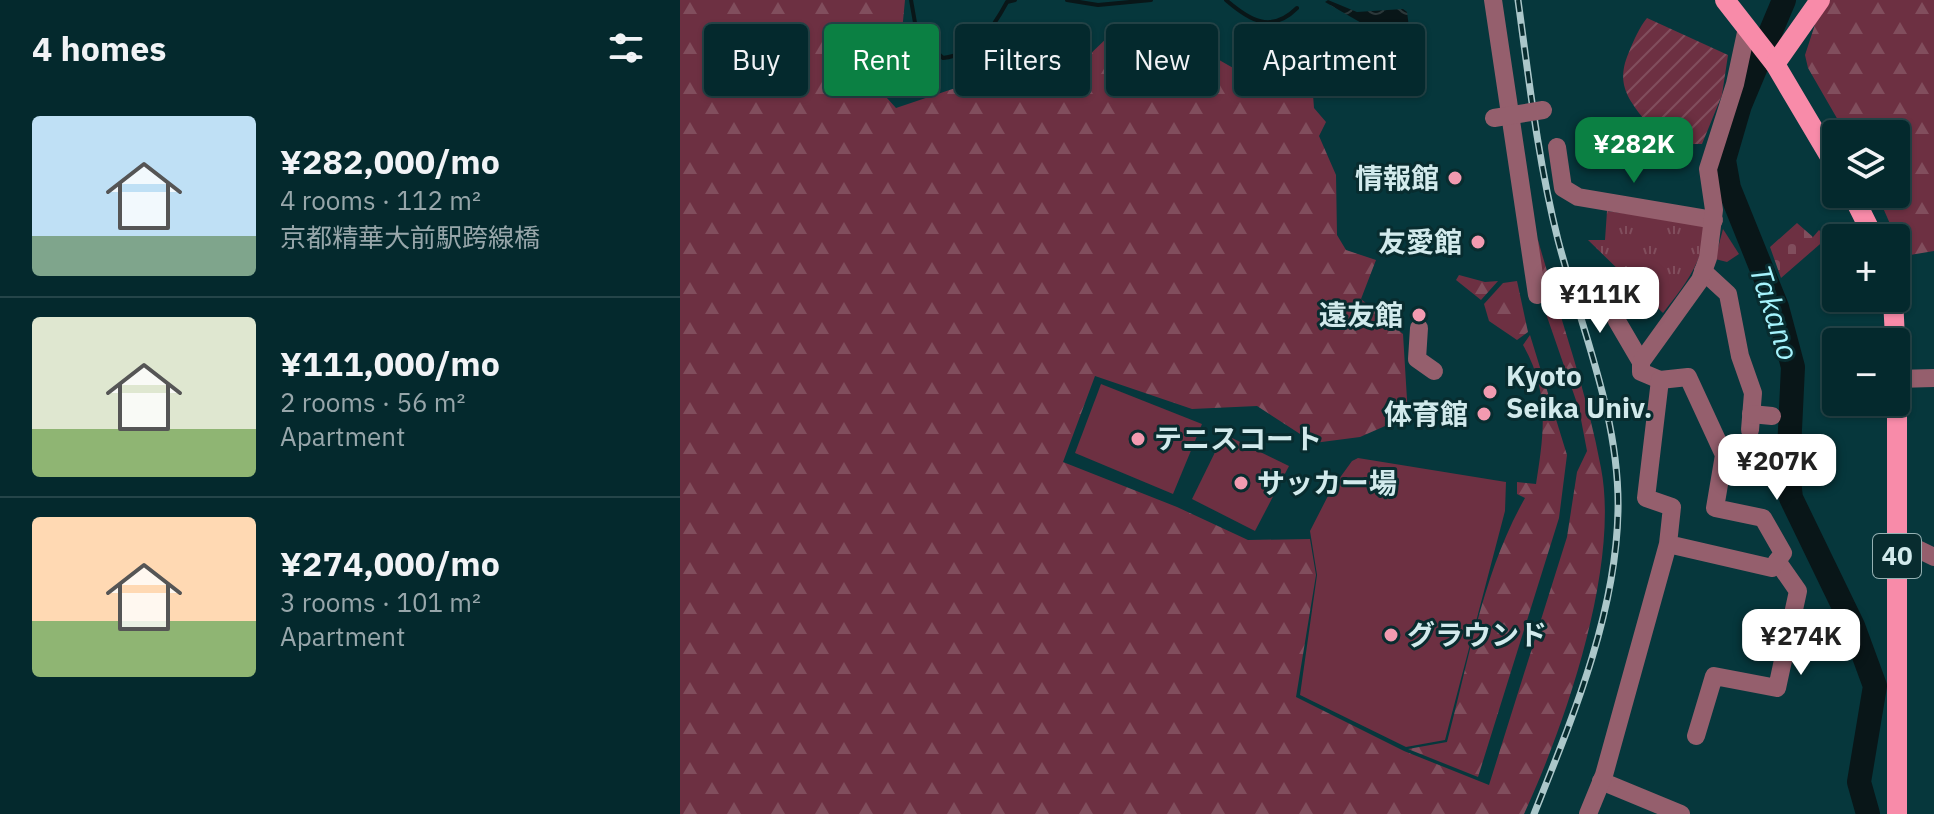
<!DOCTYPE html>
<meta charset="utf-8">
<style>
body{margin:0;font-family:"IBM Plex Sans","Noto Sans JP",sans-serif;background:#123539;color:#f1f3f6;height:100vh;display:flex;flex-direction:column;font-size:30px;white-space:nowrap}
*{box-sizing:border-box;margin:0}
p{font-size:26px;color:#97a6aa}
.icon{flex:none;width:44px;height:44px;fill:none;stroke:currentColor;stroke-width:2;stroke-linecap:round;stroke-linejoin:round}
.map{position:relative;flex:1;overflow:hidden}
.details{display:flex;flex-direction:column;background:#04292d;width:680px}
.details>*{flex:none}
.hud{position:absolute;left:24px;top:24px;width:760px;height:72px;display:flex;gap:16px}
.tools{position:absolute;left:1142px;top:120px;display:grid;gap:16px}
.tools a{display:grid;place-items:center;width:88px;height:88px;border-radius:8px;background:#04292d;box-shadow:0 2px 6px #0004,0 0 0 2px #254549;font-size:40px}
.price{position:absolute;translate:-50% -68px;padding:0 18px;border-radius:16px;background:#fff;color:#222;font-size:26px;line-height:52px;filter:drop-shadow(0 2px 4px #0008)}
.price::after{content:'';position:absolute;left:50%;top:48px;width:24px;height:18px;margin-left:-12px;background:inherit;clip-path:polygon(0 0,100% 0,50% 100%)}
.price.current{background:#0b8043;color:#fff}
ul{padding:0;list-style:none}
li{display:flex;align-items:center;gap:24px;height:200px;padding:0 32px}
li+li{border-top:2px solid #254549}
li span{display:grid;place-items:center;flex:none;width:224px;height:160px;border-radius:8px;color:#555}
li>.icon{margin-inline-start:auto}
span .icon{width:96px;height:96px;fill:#fffc;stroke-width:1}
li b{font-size:34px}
h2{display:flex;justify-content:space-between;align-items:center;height:96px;padding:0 32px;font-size:34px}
.pill{padding:0 28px;border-radius:8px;background:#04292d;box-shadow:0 2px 6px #0004,0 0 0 2px #254549;font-size:28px;line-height:72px}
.pill.current{background:#0b8043;color:#fff}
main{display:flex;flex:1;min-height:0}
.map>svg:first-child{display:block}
</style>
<main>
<section class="details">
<h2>4 homes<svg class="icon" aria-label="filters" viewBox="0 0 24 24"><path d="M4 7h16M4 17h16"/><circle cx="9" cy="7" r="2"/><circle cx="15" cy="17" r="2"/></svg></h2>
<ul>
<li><span style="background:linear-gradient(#bfe0f5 75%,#7fa58c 0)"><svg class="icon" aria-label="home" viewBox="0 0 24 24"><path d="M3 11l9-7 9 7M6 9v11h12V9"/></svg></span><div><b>¥282,000/mo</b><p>4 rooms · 112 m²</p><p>京都精華大前駅跨線橋</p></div></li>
<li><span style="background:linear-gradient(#dfe7d0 70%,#8fb573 0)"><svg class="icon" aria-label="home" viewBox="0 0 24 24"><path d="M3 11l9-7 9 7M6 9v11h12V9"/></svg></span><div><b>¥111,000/mo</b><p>2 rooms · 56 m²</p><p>Apartment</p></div></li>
<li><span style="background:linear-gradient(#ffd9b3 65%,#8fb573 0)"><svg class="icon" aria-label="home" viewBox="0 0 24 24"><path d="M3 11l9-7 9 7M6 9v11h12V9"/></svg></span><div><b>¥274,000/mo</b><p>3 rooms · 101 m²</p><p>Apartment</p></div></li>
</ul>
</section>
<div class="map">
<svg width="1254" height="814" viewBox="0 0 1254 814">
<defs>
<pattern id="grass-tufts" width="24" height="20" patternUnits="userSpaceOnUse" patternTransform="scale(2)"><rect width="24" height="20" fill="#6d3042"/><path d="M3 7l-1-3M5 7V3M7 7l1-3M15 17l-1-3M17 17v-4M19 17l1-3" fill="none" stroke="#814e5d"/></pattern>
<pattern id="forest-firs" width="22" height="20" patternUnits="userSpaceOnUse" patternTransform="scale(2)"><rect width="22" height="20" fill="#6d3042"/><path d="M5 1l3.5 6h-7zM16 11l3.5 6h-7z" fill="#814e5d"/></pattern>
<pattern id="cemetery-stones" width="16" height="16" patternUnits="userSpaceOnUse" patternTransform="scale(2)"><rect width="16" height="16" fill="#6d3042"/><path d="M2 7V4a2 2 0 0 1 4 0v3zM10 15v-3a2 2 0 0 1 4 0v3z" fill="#814e5d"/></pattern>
<pattern id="garden-furrows" width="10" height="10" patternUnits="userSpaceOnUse" patternTransform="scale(2)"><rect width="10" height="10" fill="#6d3042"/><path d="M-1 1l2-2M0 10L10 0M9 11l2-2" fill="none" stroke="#814e5d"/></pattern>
<pattern id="water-waves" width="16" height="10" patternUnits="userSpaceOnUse" patternTransform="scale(2)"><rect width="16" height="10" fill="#091618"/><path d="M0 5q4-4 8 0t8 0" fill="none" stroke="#2c383a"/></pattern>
</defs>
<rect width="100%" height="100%" fill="#06373c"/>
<path fill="url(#grass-tufts)" d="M927,211l101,13c-7,40 -20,57 -45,89l-75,-73h17z"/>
<g fill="url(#forest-firs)">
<path d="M0,0h225l-4,42 -24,45 19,21 110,-37 77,-10 28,-27c14,0 18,5 30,9 19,7 41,1 61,9 38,15 68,49 110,30l2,26 12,14 -7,14 17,39 1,60 9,15 30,10 -15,39 42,35 5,82 -48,21 -46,6 -57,-37 -65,3 -97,-33 -32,86 114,45 71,33 62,-1 6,36 -20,122 108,54 85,34 78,-248 10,-65 10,-21 -8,-42 -35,-101 -10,-67 4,-1c21,75 49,151 63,228 19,98 -36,257 -77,346h-844z"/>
<polygon points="1143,0 1254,0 1254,251 1224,256 1197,194 1216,194 1216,134 1166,134 1128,68 1125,55"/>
<polygon points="779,275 805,282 818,281 801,300 776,280"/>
<polygon points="837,281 848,332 837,340 809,321 804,304 823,283"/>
<path d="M850,335l37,120 -8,63 -81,259 -70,-28 39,-7c22,-82 36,-170 78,-244l-8,-4v-12l19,2c8,-50 14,-92 -13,-139z"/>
</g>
<polygon fill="url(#cemetery-stones)" points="1117,223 1133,237 1139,230 1147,238 1101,278 1090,247"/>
<g fill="#6d3042">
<polygon points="1043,229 1059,254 1047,262 1035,259"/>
<polygon points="421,384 522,424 493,494 395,453"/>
<polygon points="544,434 609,466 575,531 512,499"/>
<polygon points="678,458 826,482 825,511 765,740 726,747 620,695 637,575 630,531 651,490 672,461"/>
</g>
<path fill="url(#garden-furrows)" d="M967,18l81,37 -6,40 -20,49h-42c-18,-36 -50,-49 -31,-92 5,-12 10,-24 18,-34z"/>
<polygon fill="url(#water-waves)" points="648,0 677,12 723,9 727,12 732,49 728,50 730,42 723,38 717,44 720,50 716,51 690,28 645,2"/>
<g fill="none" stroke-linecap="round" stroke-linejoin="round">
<g stroke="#091618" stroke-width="4">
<path d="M231,0l6,34 26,24c33,-4 50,-30 64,-56l8,-2"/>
<polyline points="387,0 418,5 471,0"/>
<path d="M546,0c23,20 45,34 71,8"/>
</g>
<polyline stroke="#091618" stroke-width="24" points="1104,0 1060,105 1044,160 1049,188 1097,307 1113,367 1108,471 1111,498 1173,626 1195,686 1179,782 1188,814"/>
<g stroke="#955f6d" stroke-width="18">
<polyline points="813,0 857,295"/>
<polyline points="877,147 883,188 898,197 1034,220"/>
<polyline points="1023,271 1048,294 1060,356 1073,393 1070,430"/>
<polyline points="922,283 937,321 961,362"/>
<polyline points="739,328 737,359 754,371"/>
<polyline points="1217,379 1254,378"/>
<polyline points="980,380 961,372 961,362 1020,280 1028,258 1034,210 1028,169 1055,84 1067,28"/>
<polyline points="1071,414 1092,416"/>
<polyline points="1217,539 1254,557"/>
<polyline points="1016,736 1034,676 1097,688 1118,591 1097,561"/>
<polyline points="921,781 1001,814"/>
<polyline points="908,814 924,775 988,544 1092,568 1103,553 1083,518 1035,508 1044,455 1008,377 980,380 966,498 992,507 988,544"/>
</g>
<g stroke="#f88ba9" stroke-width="20">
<polyline points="1045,0 1095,64 1156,167"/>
<polyline points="1095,64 1140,0"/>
<polyline points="1172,194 1194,238"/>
<polyline points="1213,298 1217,379 1217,814"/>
</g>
<defs>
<path id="rail" d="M838,0c11,80 20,161 40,240 23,88 62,178 60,271 -2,104 -46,208 -84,303"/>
</defs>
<use href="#rail" stroke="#abc7ca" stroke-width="7"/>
<use href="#rail" stroke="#082c2f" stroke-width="4" stroke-dasharray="12" stroke-linecap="butt"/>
<polyline stroke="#955f6d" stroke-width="18" points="814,118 863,110"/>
</g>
<g fill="#f29ab0" stroke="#082c2f" stroke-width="3">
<circle cx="775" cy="178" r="8"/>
<circle cx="798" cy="242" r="8"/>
<circle cx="739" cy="315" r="8"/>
<circle cx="810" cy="392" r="8"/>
<circle cx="804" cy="414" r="8"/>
<circle cx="458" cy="439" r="8"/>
<circle cx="561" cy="483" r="8"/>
<circle cx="711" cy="635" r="8"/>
</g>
<g text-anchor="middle" stroke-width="6" stroke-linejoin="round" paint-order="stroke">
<rect fill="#082c2f" stroke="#95b1b3" stroke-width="2" x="1193" y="534" width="48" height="44" rx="6"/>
<g font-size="26" font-weight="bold" fill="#d2eaec">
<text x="1217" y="565">40</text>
</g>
<g font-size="28" font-weight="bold" fill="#d2eaec" stroke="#082c2f" text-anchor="end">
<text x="759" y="188">情報館</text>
<text x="782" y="252">友愛館</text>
<text x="723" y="325">遠友館</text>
<text x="826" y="386" text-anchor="start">Kyoto<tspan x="826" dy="32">Seika Univ.</tspan></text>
<text x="788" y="424">体育館</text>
<text x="474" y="449" text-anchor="start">テニスコート</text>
<text x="577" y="493" text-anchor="start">サッカー場</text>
<text x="727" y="645" text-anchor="start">グラウンド</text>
</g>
<g font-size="30" font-style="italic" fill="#a5f3fc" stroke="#082c2f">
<text transform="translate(1094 313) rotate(72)" y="10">Takano</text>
</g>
</g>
</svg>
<div class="tools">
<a><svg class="icon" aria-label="layers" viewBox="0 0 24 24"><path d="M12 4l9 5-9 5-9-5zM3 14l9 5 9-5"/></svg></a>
<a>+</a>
<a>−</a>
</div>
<b class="price current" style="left:954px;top:185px">¥282K</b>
<b class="price" style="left:920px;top:335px">¥111K</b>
<b class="price" style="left:1097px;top:502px">¥207K</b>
<b class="price" style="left:1121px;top:677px">¥274K</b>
<div class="hud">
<a class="pill">Buy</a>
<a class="pill current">Rent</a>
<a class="pill">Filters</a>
<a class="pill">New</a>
<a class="pill">Apartment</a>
</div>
</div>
</main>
